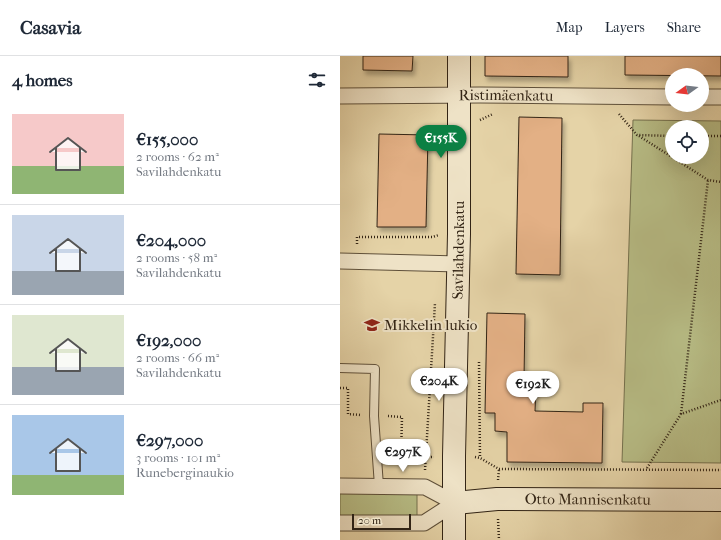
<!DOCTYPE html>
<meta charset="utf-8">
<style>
body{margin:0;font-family:"IM FELL French Canon",serif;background:#f6f6f7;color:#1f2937;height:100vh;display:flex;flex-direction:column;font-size:15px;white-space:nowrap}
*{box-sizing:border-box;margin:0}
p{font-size:13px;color:#747a83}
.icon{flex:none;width:22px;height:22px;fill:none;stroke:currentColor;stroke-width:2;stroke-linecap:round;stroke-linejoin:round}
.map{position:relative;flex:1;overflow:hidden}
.drawer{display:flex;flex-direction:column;background:#fff;width:340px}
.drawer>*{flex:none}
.needle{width:26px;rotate:255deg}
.controls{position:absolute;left:325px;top:12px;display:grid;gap:8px}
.controls a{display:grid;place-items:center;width:44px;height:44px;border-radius:50%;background:#fff;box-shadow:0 4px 16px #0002;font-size:20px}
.scale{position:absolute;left:12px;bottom:10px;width:59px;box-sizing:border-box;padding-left:4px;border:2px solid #322415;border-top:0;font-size:11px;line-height:14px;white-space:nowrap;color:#322415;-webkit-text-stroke:3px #eee2c6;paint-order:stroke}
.price{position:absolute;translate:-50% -34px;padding:0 9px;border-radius:14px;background:#fff;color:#222;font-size:13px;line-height:26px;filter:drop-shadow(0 1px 2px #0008)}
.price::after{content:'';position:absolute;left:50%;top:24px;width:12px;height:9px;margin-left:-6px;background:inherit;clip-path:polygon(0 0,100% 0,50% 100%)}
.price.current{background:#0b8043;color:#fff}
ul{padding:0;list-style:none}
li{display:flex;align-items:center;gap:12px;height:100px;padding:0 12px}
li+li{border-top:1px solid #e0e1e3}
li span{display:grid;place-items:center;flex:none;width:112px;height:80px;border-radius:0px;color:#555}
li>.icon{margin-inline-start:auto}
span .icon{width:48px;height:48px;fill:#fffc;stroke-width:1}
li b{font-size:17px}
h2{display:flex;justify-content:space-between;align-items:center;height:48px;padding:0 12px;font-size:17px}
header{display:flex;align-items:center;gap:24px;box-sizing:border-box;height:56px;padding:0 20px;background:#fff;border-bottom:1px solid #e0e1e3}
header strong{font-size:19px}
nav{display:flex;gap:22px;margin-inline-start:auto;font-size:14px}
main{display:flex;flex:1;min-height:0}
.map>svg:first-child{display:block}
</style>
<header>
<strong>Casavia</strong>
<nav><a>Map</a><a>Layers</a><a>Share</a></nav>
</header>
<main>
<section class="drawer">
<h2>4 homes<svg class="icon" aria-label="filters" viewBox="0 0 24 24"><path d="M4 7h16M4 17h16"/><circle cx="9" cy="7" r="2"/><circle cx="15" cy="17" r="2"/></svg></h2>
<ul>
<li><span style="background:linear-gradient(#f6c9c9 65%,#8fb573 0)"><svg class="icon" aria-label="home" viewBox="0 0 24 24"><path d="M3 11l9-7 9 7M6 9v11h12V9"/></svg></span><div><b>€155,000</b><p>2 rooms · 62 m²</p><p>Savilahdenkatu</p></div></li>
<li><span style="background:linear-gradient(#c9d6e8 70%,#9aa5b1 0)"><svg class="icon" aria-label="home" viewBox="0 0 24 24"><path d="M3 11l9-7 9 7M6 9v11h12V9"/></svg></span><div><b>€204,000</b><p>2 rooms · 58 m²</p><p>Savilahdenkatu</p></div></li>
<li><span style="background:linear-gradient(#dfe7d0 65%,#9aa5b1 0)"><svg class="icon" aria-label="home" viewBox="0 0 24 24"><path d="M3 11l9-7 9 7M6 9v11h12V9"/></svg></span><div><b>€192,000</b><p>2 rooms · 66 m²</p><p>Savilahdenkatu</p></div></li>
<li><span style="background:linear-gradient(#a9c7e8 75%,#8fb573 0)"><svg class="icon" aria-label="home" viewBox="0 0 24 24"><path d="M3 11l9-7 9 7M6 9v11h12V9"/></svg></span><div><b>€297,000</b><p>3 rooms · 101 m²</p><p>Runeberginaukio</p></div></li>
</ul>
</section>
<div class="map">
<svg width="381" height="484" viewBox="0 0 381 484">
<defs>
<filter id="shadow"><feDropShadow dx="2.5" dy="4.5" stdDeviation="2" flood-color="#0004"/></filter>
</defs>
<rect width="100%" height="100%" fill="#e5d3a7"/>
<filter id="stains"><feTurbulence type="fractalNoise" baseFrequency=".005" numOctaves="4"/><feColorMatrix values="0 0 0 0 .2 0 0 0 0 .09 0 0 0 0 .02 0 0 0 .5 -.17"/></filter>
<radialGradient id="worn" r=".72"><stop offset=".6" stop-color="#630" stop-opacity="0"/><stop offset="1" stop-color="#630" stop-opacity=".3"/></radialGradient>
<g fill="#b7bc85" stroke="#74704d" fill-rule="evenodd">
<path d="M293,64l88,1v342l-99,-1zM332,71h30v30h-30z"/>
<rect x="0" y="435" width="77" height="28"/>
</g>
<g fill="#e3b085" stroke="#322415" filter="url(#shadow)">
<polygon points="23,0 73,0 72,15 23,14"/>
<polygon points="145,0 228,0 228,21 145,20"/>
<polygon points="285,0 381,0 381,20 285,19"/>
<polygon points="179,61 222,62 220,219 176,218"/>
<polygon points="39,78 88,79 86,171 37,171"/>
<polygon points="147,257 185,258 184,323 196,330 195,355 243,356 243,347 263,347 262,407 167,406 167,376 155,375 155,357 145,357"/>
</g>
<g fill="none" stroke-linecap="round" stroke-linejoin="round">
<defs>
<polyline id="lane" points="0,312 35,313 34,360 39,430"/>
<g id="street">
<path id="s1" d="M0,40l140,-1 192,2"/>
<polyline points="362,41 381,41"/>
<polyline points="0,205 119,208"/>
<polyline points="0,430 85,431 115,447 84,467 0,467"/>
</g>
<g id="secondary">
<path id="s2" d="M115,447l42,-4 224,1"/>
<path id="s3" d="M114,484v-84l5,-222v-178"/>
</g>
</defs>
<use href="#lane" stroke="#5f503a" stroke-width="10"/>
<use href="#street" stroke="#5f503a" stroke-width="17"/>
<use href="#secondary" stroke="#322415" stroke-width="24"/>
<g stroke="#322415" stroke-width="2.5" stroke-dasharray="1 2" stroke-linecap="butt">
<polyline points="279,58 297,79 332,80"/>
<polyline points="140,64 153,58"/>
<polyline points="299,80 368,124 381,126"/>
<polyline points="362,80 381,80"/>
<polyline points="17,188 17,181 92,181 99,179"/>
<polyline points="139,306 140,402"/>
<polyline points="0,332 8,332 8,358 21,359"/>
<polyline points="341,358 368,124"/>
<polyline points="48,360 62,361 61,401 94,401"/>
<polyline points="135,401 140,402 159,413 381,414"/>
<polyline points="307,412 341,358 381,344"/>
<polyline points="85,414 95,247"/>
<polyline points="158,424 159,413"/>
<polyline points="158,463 159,484"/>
</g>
<use href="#lane" stroke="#eee2c6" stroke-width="8"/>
<use href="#street" stroke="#eee2c6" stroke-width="15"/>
<use href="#secondary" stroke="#eee2c6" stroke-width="22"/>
</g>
<defs>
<symbol id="school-bare" viewBox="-9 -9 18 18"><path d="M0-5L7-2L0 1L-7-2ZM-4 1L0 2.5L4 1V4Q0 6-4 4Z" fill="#8f2418" stroke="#eee2c6" stroke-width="2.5" paint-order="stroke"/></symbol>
</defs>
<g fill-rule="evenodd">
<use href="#school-bare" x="21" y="258" width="22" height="22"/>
</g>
<g text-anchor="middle" stroke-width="4" stroke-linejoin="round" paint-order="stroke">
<g font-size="15" fill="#322415" stroke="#eee2c6">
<text dy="5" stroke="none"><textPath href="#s1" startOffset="166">Ristimäenkatu</textPath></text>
<text dy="5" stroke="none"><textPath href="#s3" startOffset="290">Savilahdenkatu</textPath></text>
<text dy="5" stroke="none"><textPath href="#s2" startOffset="133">Otto Mannisenkatu</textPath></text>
</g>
<g font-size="15" fill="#322415" stroke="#eee2c6" text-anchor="start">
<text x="44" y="274">Mikkelin lukio</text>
</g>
</g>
<rect width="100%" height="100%" filter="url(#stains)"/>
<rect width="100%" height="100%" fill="url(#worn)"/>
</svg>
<div class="controls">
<a><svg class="needle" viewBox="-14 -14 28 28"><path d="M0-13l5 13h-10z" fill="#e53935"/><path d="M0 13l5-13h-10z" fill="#747a83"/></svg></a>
<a><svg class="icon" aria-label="locate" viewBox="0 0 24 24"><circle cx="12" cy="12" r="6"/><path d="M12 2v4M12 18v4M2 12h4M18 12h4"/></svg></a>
</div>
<div class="scale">20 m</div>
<b class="price current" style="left:101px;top:103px">€155K</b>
<b class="price" style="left:99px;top:346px">€204K</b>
<b class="price" style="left:193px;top:349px">€192K</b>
<b class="price" style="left:63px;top:417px">€297K</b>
</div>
</main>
